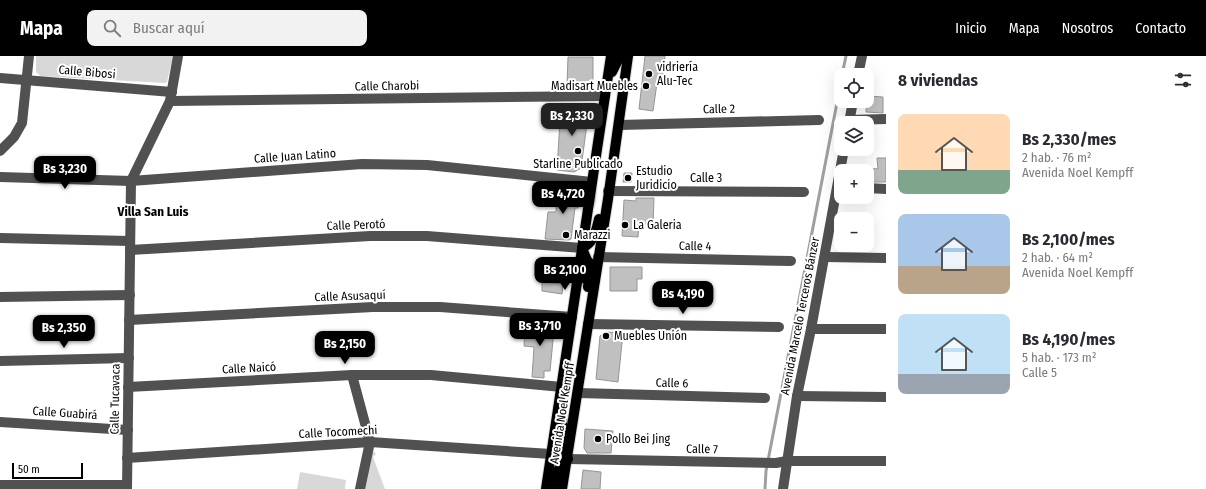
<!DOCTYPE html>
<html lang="es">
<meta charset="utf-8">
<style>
body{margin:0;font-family:"Fira Sans Condensed",sans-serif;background:#f2f2f3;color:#2b2b33;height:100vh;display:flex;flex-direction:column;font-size:15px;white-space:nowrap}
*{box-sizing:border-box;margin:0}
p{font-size:13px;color:#7c7c81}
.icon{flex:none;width:22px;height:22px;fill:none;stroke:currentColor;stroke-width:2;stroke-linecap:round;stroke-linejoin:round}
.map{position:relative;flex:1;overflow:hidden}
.panel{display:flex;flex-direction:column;background:#fff;width:320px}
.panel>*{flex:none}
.fabs{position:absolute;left:834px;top:12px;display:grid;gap:8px}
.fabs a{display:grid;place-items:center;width:40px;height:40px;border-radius:8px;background:#fff;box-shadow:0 4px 16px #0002;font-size:20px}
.scale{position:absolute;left:12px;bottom:10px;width:71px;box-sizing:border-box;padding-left:4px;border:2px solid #000;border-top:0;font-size:11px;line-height:14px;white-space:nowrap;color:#000;-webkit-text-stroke:3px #fff;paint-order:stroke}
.price{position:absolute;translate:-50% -34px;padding:0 9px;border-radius:8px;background:#000;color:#fff;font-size:13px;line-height:26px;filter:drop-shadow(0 1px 2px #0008)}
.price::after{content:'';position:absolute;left:50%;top:24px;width:12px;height:9px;margin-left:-6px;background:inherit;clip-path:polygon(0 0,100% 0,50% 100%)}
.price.selected{background:#222;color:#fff}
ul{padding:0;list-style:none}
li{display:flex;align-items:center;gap:12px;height:100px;padding:0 12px}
li span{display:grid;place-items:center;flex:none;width:112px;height:80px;border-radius:8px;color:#555}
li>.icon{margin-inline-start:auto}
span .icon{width:48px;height:48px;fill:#fffc;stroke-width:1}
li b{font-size:17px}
h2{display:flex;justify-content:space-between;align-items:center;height:48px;padding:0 12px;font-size:17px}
header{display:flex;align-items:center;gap:24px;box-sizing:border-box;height:56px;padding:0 20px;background:#000;color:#fff}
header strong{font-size:19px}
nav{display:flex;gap:22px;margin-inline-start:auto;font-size:14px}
.search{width:280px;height:36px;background:#f2f2f3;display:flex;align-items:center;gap:10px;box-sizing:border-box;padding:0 14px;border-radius:8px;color:#7c7c81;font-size:15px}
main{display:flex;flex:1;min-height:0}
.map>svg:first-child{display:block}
</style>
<header>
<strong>Mapa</strong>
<div class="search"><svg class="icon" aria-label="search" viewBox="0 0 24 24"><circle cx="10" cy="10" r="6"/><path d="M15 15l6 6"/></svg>Buscar aquí</div>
<nav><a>Inicio</a><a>Mapa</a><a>Nosotros</a><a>Contacto</a></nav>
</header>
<main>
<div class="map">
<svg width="886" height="433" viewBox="0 0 886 433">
<rect width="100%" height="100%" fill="#fff"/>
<g fill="#d8d8d8">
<polygon points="36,0 173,0 167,26 165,27 40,20 36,16"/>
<polygon points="374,395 376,398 373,401 385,433 362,433 368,403"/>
<polygon points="300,416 346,424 345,433 297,433"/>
</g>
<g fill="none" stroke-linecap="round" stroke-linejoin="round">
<g stroke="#9f9f9f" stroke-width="3">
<polyline points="842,19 846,0"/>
<polyline points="765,433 766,415 841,26"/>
</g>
</g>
<g fill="#c0c0c0" stroke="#959595">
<polygon points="645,0 665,0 662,28 657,27 653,55 639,53"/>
<polygon points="568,1 593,1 593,32 567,31"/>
<polygon points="867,40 883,41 883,57 866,56"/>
<polygon points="561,48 584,48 589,53 581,112 574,116 557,114"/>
<polygon points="877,102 886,102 886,126 867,126 867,112 878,113"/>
<polygon points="624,117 632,117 631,126 623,126"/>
<polygon points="557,131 577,133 580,136 578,152 575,152 571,183 569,184 545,183 548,156 556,156"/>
<polygon points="636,142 654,142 653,168 639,168 638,181 622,180 624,144 636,145"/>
<polygon points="610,211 642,211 642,223 637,223 637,235 610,235"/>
<polygon points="542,226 563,228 562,238 542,235"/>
<polygon points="525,267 547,268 547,272 552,272 554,274 550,315 544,315 544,322 532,321 534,291 524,290"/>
<polygon points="606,276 623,277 618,326 596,323 600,280"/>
<polygon points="585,373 613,375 611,397 587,397 584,392"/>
<polygon points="583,414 601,416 600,433 581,433"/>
</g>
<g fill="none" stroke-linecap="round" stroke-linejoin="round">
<defs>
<g id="major">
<polyline points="612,16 620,0"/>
<path d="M588,231l2,-19 -8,-20c12,-5 14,-17 17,-29"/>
<polyline points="546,433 611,0"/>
<path d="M552,433l7,-20 9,-10c-7,-16 -4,-33 -7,-50"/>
<polyline points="562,433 608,143 628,0"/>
</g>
</defs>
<use href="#major" stroke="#dbdbdb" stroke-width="12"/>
<g stroke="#515151" stroke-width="10">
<polyline points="858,19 862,0"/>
<polyline points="0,22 172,36"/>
<polyline points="170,45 605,40"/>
<polyline points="849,64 886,63"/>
<polyline points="849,67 853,45"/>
<polyline points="619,69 819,64"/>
<polyline points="0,95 14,81 22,67 29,0"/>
<polyline points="0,121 131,125 362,108 427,109 592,126"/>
<polyline points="867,132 886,133"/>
<polyline points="608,135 804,136"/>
<polyline points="0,182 130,185"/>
<polyline points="130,194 370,180 427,180 582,192"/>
<polyline points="598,201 791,205"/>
<polyline points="825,201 886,202"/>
<polyline points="0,241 130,239"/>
<polyline points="129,264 373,251 440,251 572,261"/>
<polyline points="588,268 779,271"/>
<polyline points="811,273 886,273"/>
<polyline points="0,305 129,302"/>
<polyline points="352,319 370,386 360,433"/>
<polyline points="128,331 352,319 431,319 562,331"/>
<polyline points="578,337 765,342"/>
<polyline points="797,340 886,341"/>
<polyline points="0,366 128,374"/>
<polyline points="127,402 370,386 551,398"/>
<polyline points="568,403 776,407 787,405 886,405"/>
<polyline points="0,429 127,429"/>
<polyline points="127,433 131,125 170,45 178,0"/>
<polyline points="783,433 797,340 811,273 844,93"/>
</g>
<use href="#major" stroke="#000" stroke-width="10"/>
</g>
<g fill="#000" stroke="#fff" stroke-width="1.5">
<circle cx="649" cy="18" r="4"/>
<circle cx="646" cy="30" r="4"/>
<circle cx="578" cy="95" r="4"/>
<circle cx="628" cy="122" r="4"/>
<circle cx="625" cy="169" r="4"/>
<circle cx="566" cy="179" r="4"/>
<circle cx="606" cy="280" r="4"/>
<circle cx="598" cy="383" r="4"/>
</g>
<g text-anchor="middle" stroke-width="4" stroke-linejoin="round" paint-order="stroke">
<g font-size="12" fill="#000" stroke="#fff" text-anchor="start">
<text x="657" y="15">vidriería<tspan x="657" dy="14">Alu-Tec</tspan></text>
<text x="638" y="34" text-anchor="end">Madisart Muebles</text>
<text x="578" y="112" text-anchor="middle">Starline Publicado</text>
<text x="636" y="119">Estudio<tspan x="636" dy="14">Juridicio</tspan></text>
<text x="633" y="173">La Galeria</text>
<text x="574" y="183">Marazzi</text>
<text x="614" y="284">Muebles Unión</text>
<text x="606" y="387">Pollo Bei Jing</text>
</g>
<g font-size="12" fill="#000" stroke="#fff">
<text transform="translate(87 16) rotate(5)" y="4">Calle Bibosi</text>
<text transform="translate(387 30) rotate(-1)" y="4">Calle Charobi</text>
<text transform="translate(719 53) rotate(-1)" y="4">Calle 2</text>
<text transform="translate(295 100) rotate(-4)" y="4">Calle Juan Latino</text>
<text x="706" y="126">Calle 3</text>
<text transform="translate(356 169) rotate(-2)" y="4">Calle Perotó</text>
<text transform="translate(695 190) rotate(1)" y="4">Calle 4</text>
<text transform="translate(350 240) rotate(-2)" y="4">Calle Asusaquí</text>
<text transform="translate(800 260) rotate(-79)" y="4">Avenida Marcelo Terceros Bánzer</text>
<text transform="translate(249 312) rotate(-3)" y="4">Calle Naicó</text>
<text transform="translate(672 327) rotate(2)" y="4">Calle 6</text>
<text transform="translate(115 343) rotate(-89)" y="4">Calle Tucavaca</text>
<text transform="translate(65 357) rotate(4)" y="4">Calle Guabirá</text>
<text transform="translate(562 357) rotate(-81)" y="4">Avenida Noel Kempff</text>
<text transform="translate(338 376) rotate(-3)" y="4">Calle Tocomechi</text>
<text transform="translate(702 393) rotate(1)" y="4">Calle 7</text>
</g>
<g font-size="13" font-weight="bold" fill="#000" stroke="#fff">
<text x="153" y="160">Villa San Luis</text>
</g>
</g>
</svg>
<div class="fabs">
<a><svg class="icon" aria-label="locate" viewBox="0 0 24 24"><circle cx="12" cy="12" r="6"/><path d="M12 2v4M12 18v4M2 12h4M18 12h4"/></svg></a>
<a><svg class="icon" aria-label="layers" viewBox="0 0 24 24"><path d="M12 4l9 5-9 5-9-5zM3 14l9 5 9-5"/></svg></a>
<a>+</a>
<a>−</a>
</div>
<div class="scale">50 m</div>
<b class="price selected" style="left:572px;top:81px">Bs 2,330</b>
<b class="price" style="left:65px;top:134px">Bs 3,230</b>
<b class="price" style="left:563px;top:159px">Bs 4,720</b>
<b class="price" style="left:565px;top:235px">Bs 2,100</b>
<b class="price" style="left:683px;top:259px">Bs 4,190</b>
<b class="price" style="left:540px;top:291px">Bs 3,710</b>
<b class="price" style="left:64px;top:293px">Bs 2,350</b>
<b class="price" style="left:345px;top:309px">Bs 2,150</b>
</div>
<section class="panel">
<h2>8 viviendas<svg class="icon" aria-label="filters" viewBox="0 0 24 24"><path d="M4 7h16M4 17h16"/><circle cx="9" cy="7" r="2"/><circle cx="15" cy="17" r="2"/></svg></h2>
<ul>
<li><span style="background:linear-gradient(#ffd9b3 70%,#7fa58c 0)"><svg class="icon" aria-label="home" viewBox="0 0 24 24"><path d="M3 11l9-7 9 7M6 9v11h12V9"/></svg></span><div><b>Bs 2,330/mes</b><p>2 hab. · 76 m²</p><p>Avenida Noel Kempff</p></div></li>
<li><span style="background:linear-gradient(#a9c7e8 65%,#b9a48a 0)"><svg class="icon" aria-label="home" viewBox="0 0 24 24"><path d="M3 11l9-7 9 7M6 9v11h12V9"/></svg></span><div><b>Bs 2,100/mes</b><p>2 hab. · 64 m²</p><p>Avenida Noel Kempff</p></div></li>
<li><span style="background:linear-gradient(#bfe0f5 75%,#9aa5b1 0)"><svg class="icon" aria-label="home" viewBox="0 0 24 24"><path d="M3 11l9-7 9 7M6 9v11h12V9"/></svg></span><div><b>Bs 4,190/mes</b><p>5 hab. · 173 m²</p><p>Calle 5</p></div></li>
</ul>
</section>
</main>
